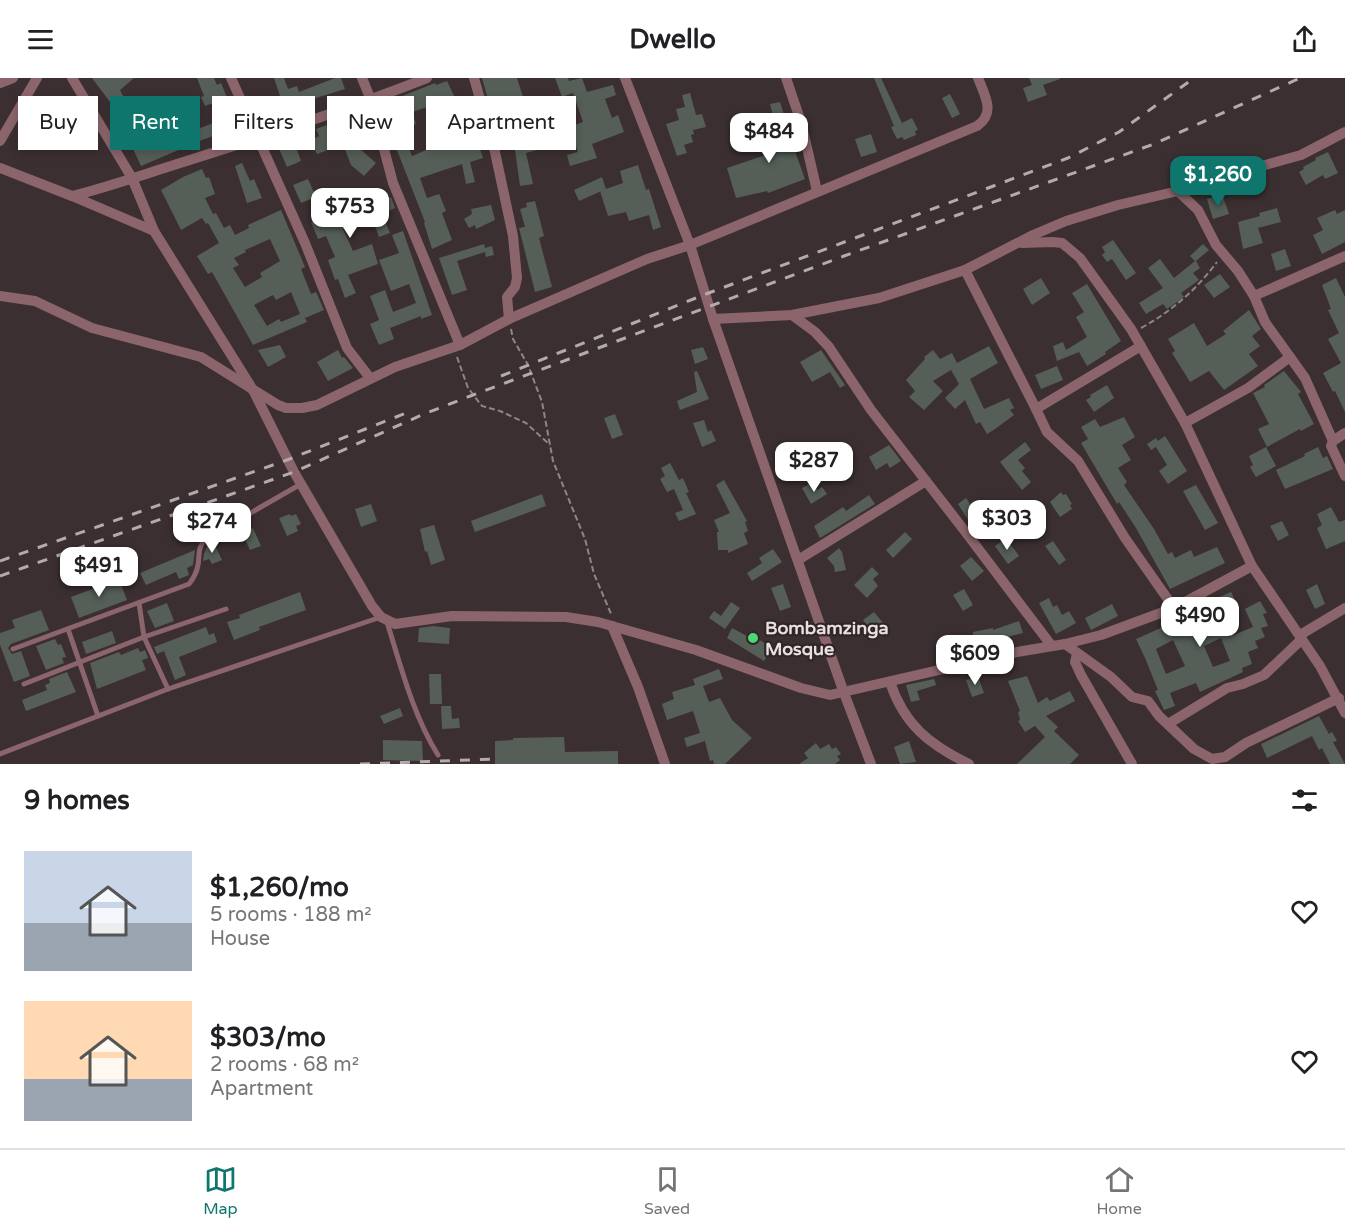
<!DOCTYPE html>
<meta charset="utf-8">
<style>
body{margin:0;font-family:"Varela Round",sans-serif;background:#f6f6f6;color:#202124;height:100vh;display:flex;flex-direction:column;font-size:22px;white-space:nowrap}
*{box-sizing:border-box;margin:0}
p{font-size:20px;color:#757577}
.icon{flex:none;width:33px;height:33px;fill:none;stroke:currentColor;stroke-width:2;stroke-linecap:round;stroke-linejoin:round}
.map{position:relative;height:686px;overflow:hidden}
.drawer{display:flex;flex-direction:column;background:#fff;flex:1}
.drawer>*{flex:none}
.top-card{position:absolute;left:18px;top:18px;width:600px;height:54px;display:flex;gap:12px}
.price{position:absolute;translate:-50% -51px;padding:0 14px;border-radius:12px;background:#fff;color:#222;font-size:20px;line-height:39px;filter:drop-shadow(0 2px 3px #0008)}
.price::after{content:'';position:absolute;left:50%;top:36px;width:18px;height:14px;margin-left:-9px;background:inherit;clip-path:polygon(0 0,100% 0,50% 100%)}
.price.current{background:#0f766e;color:#fff}
ul{padding:0;list-style:none}
li{display:flex;align-items:center;gap:18px;height:150px;padding:0 24px}
li span{display:grid;place-items:center;flex:none;width:168px;height:120px;border-radius:0px;color:#555}
li>.icon{margin-inline-start:auto}
span .icon{width:72px;height:72px;fill:#fffc;stroke-width:1}
li b{font-size:26px}
h2{display:flex;justify-content:space-between;align-items:center;height:72px;padding:0 24px;font-size:26px}
.chip{padding:0 21px;border-radius:0px;background:#fff;box-shadow:0 3px 9px #0003;font-size:21px;line-height:54px}
.chip.current{background:#0f766e;color:#fff}
header{display:flex;justify-content:space-between;align-items:center;height:78px;padding:0 24px;background:#fff;font-size:27px;font-weight:800}
.tabs{display:flex;justify-content:space-around;align-items:center;height:84px;border-top:2px solid #e0e0e0;background:#fff;font-size:16px;color:#757577}
.tabs a{display:grid;justify-items:center;gap:3px}
.tabs .current{color:#0f766e}
.map>svg:first-child{display:block}
</style>
<header><svg class="icon" aria-label="menu" viewBox="0 0 24 24"><path d="M4 6h16M4 12h16M4 18h16"/></svg>Dwello<svg class="icon" aria-label="share" viewBox="0 0 24 24"><path d="M12 15V3M7 8l5-5 5 5M5 13v7h14v-7"/></svg></header>
<div class="map">
<svg width="1345" height="686" viewBox="0 0 1345 686">
<rect width="100%" height="100%" fill="#3b2f31"/>
<g fill="#555f57" fill-rule="evenodd">
<polygon points="92,0 134,0 120,12 130,32 149,22 164,52 167,50 173,61 223,41 216,24 205,28 201,19 204,18 197,0 214,0 217,7 221,5 228,22 232,20 244,49 229,55 228,53 202,62 141,88 113,28"/>
<polygon points="274,0 284,0 288,11 297,8 299,14 335,0 341,0 345,11 303,24 303,27 285,33"/>
<polygon points="482,0 517,0 524,22 513,25 516,43 550,34 556,56 548,58 551,68 526,75 533,106 520,108 514,65 511,66 504,28 491,32"/>
<polygon points="555,0 568,0 569,3 582,0 587,14 613,7 616,17 605,21 612,40 618,37 624,54 592,66 597,80 570,88 567,77 578,74 569,49 583,44 573,15 562,19"/>
<polygon points="874,0 881,0 902,45 912,40 918,52 915,53 916,57 904,62 902,59 897,61 891,49 894,48"/>
<polygon points="1029,0 1060,0 1060,1 1043,7 1047,17 1028,24 1023,10 1032,7"/>
<path d="M447,3l9,19 7,-2 6,18 -4,1 9,24 3,-1 6,18 -13,4 5,20 -9,2 -4,-20 -42,14 7,20 12,-4 1,2 6,15 -4,2 10,27 -20,9 -8,-26 1,-1 -30,-77 -13,-41 43,-17 10,-4 1,2zM431,28l7,21 -7,3 5,16 -24,10 -11,-27 15,-5 -4,-12z"/>
<polygon points="690,15 696,37 702,36 706,49 693,52 694,56 691,57 693,64 684,67 687,75 677,78 666,46 679,42 676,31 685,29 682,17"/>
<polygon points="950,16 960,36 952,40 942,20"/>
<polygon points="780,24 789,52 791,51 794,62 796,76 805,101 768,115 767,113 736,120 727,90 780,72 775,57 778,56 770,26"/>
<polygon points="357,34 370,68 360,71 376,85 364,98 351,87 343,66 317,76 311,62 319,58 316,51 330,46 335,56 351,50 347,38"/>
<polygon points="871,56 877,74 861,79 855,61"/>
<polygon points="297,58 303,69 297,72 301,83 287,89 277,66"/>
<polygon points="1328,74 1338,95 1325,101 1323,97 1306,107 1299,94 1304,91 1303,89 1316,82 1315,80"/>
<polygon points="242,85 250,103 254,101 262,120 247,125 235,88"/>
<polygon points="638,87 646,112 649,111 661,149 653,152 649,137 629,143 626,134 608,138 600,113 623,105 620,93"/>
<path d="M202,91l4,9 3,-1 6,17 -10,4 8,16 3,-1 8,15 6,-3 5,10 14,-7 -1,-3 33,-15 24,57 -4,2 10,25 5,-2 8,18 -19,8 2,4 -54,23 -41,-73 -4,2 -11,-18 22,-13 -11,-20 -2,1 -4,-6 -21,12 -20,-40 22,-13zM270,161l10,22 -20,12 2,4 -17,10 -12,-19 6,-3 -5,-7 12,-6 -1,-2zM291,214l9,22 -19,8 -2,-3 -12,7 -13,-21 19,-10 3,5z"/>
<polygon points="602,99 606,111 579,123 574,112"/>
<polygon points="308,101 316,119 301,125 293,107"/>
<polygon points="1222,116 1229,136 1213,141 1207,121"/>
<polygon points="391,119 395,130 382,136 390,155 379,159 372,140 364,143 362,139 345,147 346,150 343,151 353,173 372,166 378,186 348,197 356,215 345,220 338,201 335,202 328,182 335,179 326,158 318,161 311,144 325,139 321,129 336,123 339,132 355,125 358,132"/>
<polygon points="535,123 544,158 539,160 552,209 535,214 519,150 525,149 520,131 527,129 526,125"/>
<polygon points="491,127 495,142 476,151 475,147 469,150 464,141 472,136 471,131"/>
<polygon points="1277,130 1281,144 1258,150 1263,165 1243,171 1238,144 1260,138 1259,135"/>
<polygon points="1335,132 1337,136 1345,132 1345,164 1322,176 1313,157 1323,152 1317,140"/>
<polygon points="403,153 432,237 421,241 421,238 390,250 394,261 379,267 370,246 379,242 370,218 385,212 393,234 416,225 409,206 391,213 379,182 399,175 392,157"/>
<polygon points="1113,162 1136,195 1126,202 1112,181 1107,184 1102,177 1105,174 1102,169"/>
<polygon points="484,166 485,170 492,168 494,177 486,179 485,174 457,183 467,212 452,217 439,180"/>
<polygon points="1203,166 1209,172 1196,183 1200,190 1193,195 1199,202 1181,215 1184,219 1167,231 1163,226 1146,236 1139,225 1163,210 1148,190 1160,181 1174,200 1195,183 1190,178"/>
<polygon points="1285,171 1291,188 1276,193 1271,176"/>
<polygon points="1220,196 1230,209 1214,220 1204,207"/>
<polygon points="1041,200 1050,215 1032,227 1023,211"/>
<polygon points="1336,200 1345,219 1345,334 1335,313 1333,314 1323,295 1341,285 1328,261 1339,255 1328,232 1331,231 1322,207"/>
<polygon points="1087,206 1121,263 1105,274 1106,276 1087,288 1079,274 1057,283 1053,268 1063,264 1066,272 1087,259 1076,239 1084,234 1072,215"/>
<polygon points="1249,232 1261,251 1252,258 1260,268 1249,276 1258,288 1224,312 1209,293 1190,304 1172,275 1175,273 1168,261 1194,245 1207,268 1226,256 1223,253"/>
<polygon points="280,267 286,279 268,289 258,272"/>
<polygon points="989,268 998,285 970,301 984,331 1009,320 1014,330 1010,332 1014,337 995,351 987,356 980,344 976,346 965,322 955,331 945,320 959,306 951,292 933,303 943,313 924,332 909,319 915,313 906,302 925,281 924,279 933,272 940,281 952,275 957,285"/>
<polygon points="703,269 708,281 695,286 691,272"/>
<polygon points="338,272 342,280 344,279 353,290 328,303 317,284"/>
<polygon points="821,272 845,307 840,310 830,294 812,304 800,284"/>
<polygon points="1057,288 1063,302 1041,311 1035,297"/>
<polygon points="697,293 709,321 680,332 677,323 697,314 694,294"/>
<polygon points="1284,293 1301,314 1298,316 1314,346 1301,353 1300,351 1267,369 1258,351 1269,346 1253,315 1265,309 1264,307"/>
<polygon points="1107,307 1114,320 1094,334 1086,322 1091,319 1090,317"/>
<polygon points="615,336 623,357 612,361 604,340"/>
<polygon points="1124,339 1135,359 1122,367 1131,382 1118,390 1127,404 1124,407 1154,451 1168,476 1172,474 1175,480 1191,472 1194,479 1217,469 1225,485 1170,511 1136,450 1119,424 1117,426 1081,365 1088,361 1081,349 1095,341 1100,349"/>
<polygon points="704,342 708,354 711,352 716,363 702,369 693,345"/>
<polygon points="1165,358 1187,393 1168,406 1159,393 1167,387 1156,369 1151,372 1147,366 1156,360 1158,363"/>
<polygon points="1025,364 1031,372 1018,382 1025,390 1022,393 1031,404 1022,412 1000,384"/>
<polygon points="889,367 901,383 890,390 887,385 876,392 869,379"/>
<polygon points="1266,369 1276,388 1256,399 1250,389 1253,387 1249,378"/>
<polygon points="1318,369 1323,380 1327,378 1333,391 1285,411 1276,392 1305,378 1304,376"/>
<polygon points="670,385 679,402 683,400 689,414 686,415 696,436 679,443 675,435 683,432 674,411 667,414 660,401 665,398 661,390"/>
<polygon points="724,402 747,443 745,444 748,453 744,455 748,466 728,475 728,472 718,472 717,454 719,454 714,442 730,435 716,407"/>
<polygon points="813,404 817,412 822,409 827,416 811,426 802,410"/>
<polygon points="1196,407 1218,445 1205,452 1183,413"/>
<polygon points="1061,414 1063,417 1066,416 1072,426 1070,427 1072,431 1060,439 1050,424"/>
<polygon points="542,416 546,428 475,454 471,443"/>
<polygon points="869,417 875,426 820,460 814,448 843,429 846,433"/>
<polygon points="966,420 977,436 968,442 958,426"/>
<polygon points="371,426 377,443 361,449 355,431"/>
<polygon points="1331,429 1339,444 1345,442 1345,463 1326,471 1317,450 1322,447 1317,436"/>
<polygon points="290,436 291,438 296,436 301,446 296,448 298,453 287,458 279,440"/>
<polygon points="1282,443 1289,457 1278,463 1270,448"/>
<polygon points="434,447 445,482 431,487 427,473 425,474 420,451"/>
<polygon points="253,450 261,468 250,472 242,455"/>
<polygon points="905,454 912,461 893,480 886,472"/>
<polygon points="1006,460 1019,478 1008,486 995,468"/>
<polygon points="1053,463 1066,482 1059,487 1045,468"/>
<polygon points="214,465 222,482 212,486 209,481 203,483 204,476 207,468"/>
<polygon points="839,470 842,474 846,492 835,494 834,488 827,480"/>
<polygon points="773,471 782,484 752,503 747,495 762,485 759,480"/>
<polygon points="195,472 193,487 187,490 189,497 179,501 176,494 146,507 140,495"/>
<polygon points="971,479 984,493 972,503 960,488"/>
<polygon points="872,489 879,496 873,501 878,508 867,520 854,507"/>
<polygon points="119,501 127,522 79,540 71,519"/>
<polygon points="783,506 791,529 780,533 771,510"/>
<polygon points="1317,506 1325,526 1315,531 1306,512"/>
<polygon points="964,511 973,527 963,533 953,517"/>
<polygon points="300,514 306,532 259,549 260,552 234,562 227,544 240,540 239,537"/>
<path d="M1231,514l6,12 -18,9 10,24 24,-10 -8,-18 15,-8 7,12 -4,1 5,12 -7,2 4,9 -10,4 3,7 -10,4 4,12 -10,4 1,4 -43,20 -4,-9 -26,10 5,13 -11,4 -9,-19 3,-1 -13,-32 -9,-19 36,-16 -1,-3 9,-6zM1221,560l9,23 -17,6 -9,-21zM1173,562l12,26 -19,8 -10,-25z"/>
<polygon points="1049,520 1053,529 1057,527 1062,537 1069,533 1076,545 1056,556 1039,525"/>
<polygon points="731,524 740,530 725,551 709,540 714,533 721,538"/>
<polygon points="167,525 174,543 155,550 147,533"/>
<polygon points="1112,526 1118,538 1091,552 1085,540"/>
<polygon points="41,532 49,552 11,566 8,570 12,576 21,573 30,598 14,604 0,567 0,555 15,550 12,542"/>
<polygon points="874,534 884,546 873,555 863,542"/>
<polygon points="1019,543 1023,555 961,571 959,560 973,557 973,554 993,550 993,552"/>
<polygon points="433,548 450,550 449,566 418,564 419,550"/>
<polygon points="206,549 209,557 214,555 217,564 179,579 186,597 175,602 164,573 157,576 154,569"/>
<polygon points="732,550 756,563 758,561 772,570 764,583 727,560"/>
<polygon points="112,553 116,565 86,576 82,564"/>
<polygon points="55,561 58,567 61,566 66,579 62,580 64,585 46,592 36,568"/>
<polygon points="138,570 140,574 145,572 148,580 142,582 146,592 97,611 90,585 119,574 121,577"/>
<polygon points="719,591 723,601 703,608 709,624 720,620 732,642 752,660 725,686 714,686 713,682 710,683 705,663 687,669 684,660 700,655 693,633 667,642 662,626 674,621 672,614 695,607 693,601"/>
<polygon points="67,594 76,614 26,633 22,622 47,612 45,607 50,605 49,601"/>
<polygon points="429,596 441,596 442,626 430,626"/>
<polygon points="978,598 984,615 972,619 966,602"/>
<polygon points="1027,598 1038,625 1047,619 1050,623 1070,613 1075,623 1046,638 1058,649 1054,653 1079,677 1070,686 1017,686 1045,659 1035,648 1025,654 1018,643 1020,642 1018,634 1020,633 1008,603"/>
<polygon points="934,601 936,607 917,613 920,622 911,624 906,607"/>
<polygon points="441,628 451,628 452,641 459,640 460,650 442,651"/>
<polygon points="400,630 403,638 384,646 380,638"/>
<polygon points="1319,638 1329,656 1332,654 1337,663 1333,664 1345,686 1330,686 1322,670 1319,672 1312,658 1267,680 1261,666"/>
<polygon points="564,659 565,674 618,673 618,686 495,686 495,663 513,662 513,660"/>
<polygon points="383,662 422,663 423,683 383,682"/>
<polygon points="909,663 916,684 900,686 894,669"/>
<polygon points="816,665 820,671 829,666 832,671 836,669 841,676 837,678 840,682 835,686 799,686 808,680 804,675"/>
</g>
<g fill="none" stroke-linecap="round" stroke-linejoin="round">
<g stroke="#8f8586" stroke-width="2" stroke-dasharray="6 3" stroke-linecap="butt">
<path d="M1141,250c31,-17 55,-38 76,-66"/>
<polyline points="511,251 513,261 528,287 542,324 553,383 585,461 594,496 612,538"/>
<polyline points="457,279 468,310 482,328 500,333 526,345 550,367"/>
</g>
<g stroke="#8c656c" stroke-width="5">
<polyline points="139,525 144,559 168,611"/>
<path d="M387,544c14,45 26,93 51,133"/>
<polyline points="68,551 98,638"/>
<path d="M13,571l176,-65c4,-5 8,-13 9,-19 2,-12 -1,-18 9,-27l94,-54"/>
<polyline points="24,606 144,559 226,531"/>
<polyline points="0,676 168,611 381,539"/>
</g>
<g stroke="#8c656c" stroke-width="10">
<polyline points="72,0 132,100 154,153 253,312 294,394 372,528 381,539 395,546 452,538 566,539 598,544 696,572 801,610 830,617 1017,574 1065,566 1101,557 1174,530 1252,488"/>
<polyline points="231,0 305,165 347,270 370,300"/>
<polyline points="362,0 371,22 393,105 460,267"/>
<polyline points="474,0 495,74 513,158 517,200 515,209 507,219 509,241"/>
<polyline points="625,0 690,167 713,241 844,615 871,686"/>
<polyline points="786,0 801,44 817,113"/>
<polyline points="0,5 13,0"/>
<polyline points="0,63 37,0"/>
<polyline points="0,90 72,118 154,153"/>
<polyline points="1178,113 1198,132 1216,167 1238,193 1254,218 1265,244 1305,300 1333,363"/>
<path d="M72,118c36,-9 70,-21 105,-32 84,-26 168,-54 250,-86"/>
<polyline points="1022,165 1053,164 1062,165 1067,169 1080,180 1131,251 1185,345 1252,488 1320,588 1345,635"/>
<polyline points="965,192 1036,331 1047,354 1078,383 1125,460 1174,530"/>
<path d="M0,218l35,5 57,27 109,29 77,48 8,3h16l15,-3 78,-38 65,-22 49,-26 138,-60 43,-14 287,-119c19,-13 8,-30 1,-48"/>
<polyline points="1254,218 1345,178"/>
<polyline points="792,237 815,254 829,269 871,332 964,452 1051,567"/>
<polyline points="713,241 792,237 879,220 965,192 1033,157 1066,143 1118,127 1178,113 1240,94 1301,77 1345,54"/>
<polyline points="1036,331 1141,268"/>
<polyline points="1185,345 1248,310 1290,279"/>
<polyline points="1345,355 1333,363 1331,368 1345,398"/>
<polyline points="798,482 926,403"/>
<polyline points="612,548 638,609 665,686"/>
<polyline points="1300,557 1345,530"/>
<polyline points="1065,566 1111,599 1132,619 1148,623 1159,638 1194,671 1212,681 1225,679 1246,665 1339,620"/>
<polyline points="1077,576 1075,584 1081,597 1132,686"/>
<path d="M890,604c14,43 40,63 79,82"/>
<polyline points="1168,646 1227,610 1243,606 1264,597 1302,561"/>
</g>
<g stroke="#b4abac" stroke-width="3" stroke-dasharray="10 10" stroke-linecap="butt">
<polyline points="501,298 706,216 1068,80 1119,54 1194,0"/>
<polyline points="0,483 287,382 406,335"/>
<polyline points="0,498 294,394 424,336 473,317 844,178 1154,66 1300,0"/>
<polyline points="360,686 495,681"/>
</g>
</g>
<circle fill="#4cd676" stroke="#302527" stroke-width="2" cx="753" cy="560" r="6"/>
<g text-anchor="middle" stroke-width="4.5" stroke-linejoin="round" paint-order="stroke">
<g font-size="18" font-weight="bold" fill="#e8e0e1" stroke="#302527" text-anchor="start">
<text x="765" y="556">Bombamzinga<tspan x="765" dy="21">Mosque</tspan></text>
</g>
</g>
</svg>
<b class="price" style="left:769px;top:86px">$484</b>
<b class="price current" style="left:1218px;top:129px">$1,260</b>
<b class="price" style="left:350px;top:161px">$753</b>
<b class="price" style="left:814px;top:415px">$287</b>
<b class="price" style="left:1007px;top:473px">$303</b>
<b class="price" style="left:212px;top:476px">$274</b>
<b class="price" style="left:99px;top:520px">$491</b>
<b class="price" style="left:1200px;top:570px">$490</b>
<b class="price" style="left:975px;top:608px">$609</b>
<div class="top-card">
<a class="chip">Buy</a>
<a class="chip current">Rent</a>
<a class="chip">Filters</a>
<a class="chip">New</a>
<a class="chip">Apartment</a>
</div>
</div>
<section class="drawer">
<h2>9 homes<svg class="icon" aria-label="filters" viewBox="0 0 24 24"><path d="M4 7h16M4 17h16"/><circle cx="9" cy="7" r="2"/><circle cx="15" cy="17" r="2"/></svg></h2>
<ul>
<li><span style="background:linear-gradient(#c9d6e8 60%,#9aa5b1 0)"><svg class="icon" aria-label="home" viewBox="0 0 24 24"><path d="M3 11l9-7 9 7M6 9v11h12V9"/></svg></span><div><b>$1,260/mo</b><p>5 rooms · 188 m²</p><p>House</p></div><svg class="icon" aria-label="heart" viewBox="0 0 24 24"><path d="M12 20l-8-8c-3-5 5-10 8-4 3-6 11-1 8 4z"/></svg></li>
<li><span style="background:linear-gradient(#ffd9b3 65%,#9aa5b1 0)"><svg class="icon" aria-label="home" viewBox="0 0 24 24"><path d="M3 11l9-7 9 7M6 9v11h12V9"/></svg></span><div><b>$303/mo</b><p>2 rooms · 68 m²</p><p>Apartment</p></div><svg class="icon" aria-label="heart" viewBox="0 0 24 24"><path d="M12 20l-8-8c-3-5 5-10 8-4 3-6 11-1 8 4z"/></svg></li>
</ul>
</section>
<nav class="tabs">
<a class="current"><svg class="icon" aria-label="map" viewBox="0 0 24 24"><path d="M3 6l6-2 6 2 6-2v14l-6 2-6-2-6 2zM9 4v14M15 6v14"/></svg>Map</a>
<a><svg class="icon" aria-label="saved" viewBox="0 0 24 24"><path d="M7 4h10v16l-5-4-5 4z"/></svg>Saved</a>
<a><svg class="icon" aria-label="home" viewBox="0 0 24 24"><path d="M3 11l9-7 9 7M6 9v11h12V9"/></svg>Home</a>
</nav>
